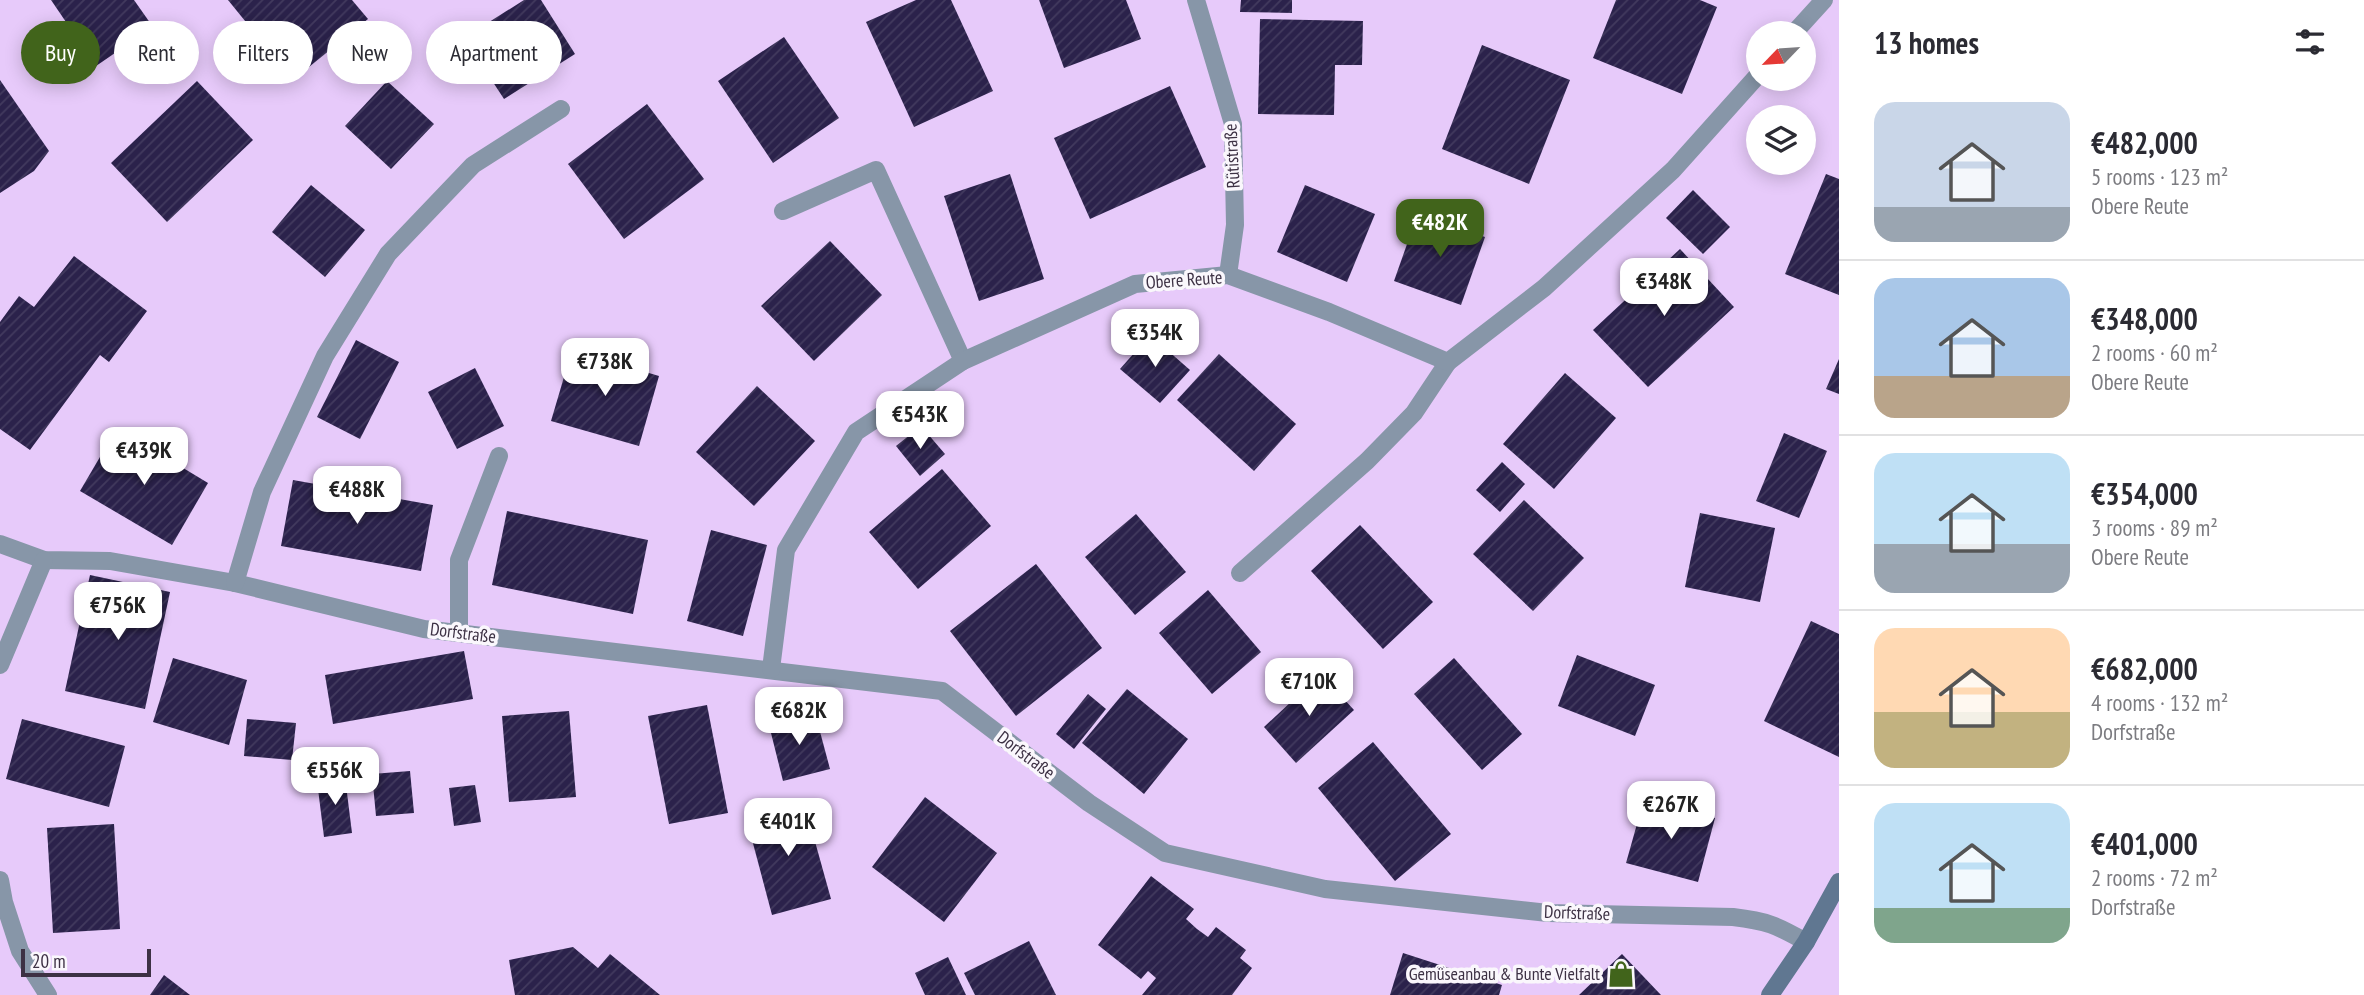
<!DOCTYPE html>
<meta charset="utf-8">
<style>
body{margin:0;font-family:"PT Sans Narrow",sans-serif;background:#f2f2f3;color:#2b2b33;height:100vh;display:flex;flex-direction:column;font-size:26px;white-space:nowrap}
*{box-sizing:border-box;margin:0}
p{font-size:23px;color:#7c7c81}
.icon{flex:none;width:38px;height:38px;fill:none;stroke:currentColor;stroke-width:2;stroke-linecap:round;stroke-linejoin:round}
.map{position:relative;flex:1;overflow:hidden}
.panel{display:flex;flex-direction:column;background:#fff;width:525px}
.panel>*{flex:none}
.hud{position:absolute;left:21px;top:21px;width:665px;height:63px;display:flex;gap:14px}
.needle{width:46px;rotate:245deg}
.buttons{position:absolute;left:1746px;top:21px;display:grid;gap:14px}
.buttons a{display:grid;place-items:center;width:70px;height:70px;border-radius:50%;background:#fff;box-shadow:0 4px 18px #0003;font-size:35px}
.scale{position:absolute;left:21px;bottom:18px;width:130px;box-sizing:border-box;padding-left:7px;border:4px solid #3d3144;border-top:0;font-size:19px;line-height:24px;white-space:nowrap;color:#3d3144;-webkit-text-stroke:5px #faf7fc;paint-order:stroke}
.price{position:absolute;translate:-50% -60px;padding:0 16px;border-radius:14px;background:#fff;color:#222;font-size:23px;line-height:46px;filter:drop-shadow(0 2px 4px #0008)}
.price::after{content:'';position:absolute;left:50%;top:42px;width:21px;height:16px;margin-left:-10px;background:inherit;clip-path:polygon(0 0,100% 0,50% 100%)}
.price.on{background:#41641b;color:#fff}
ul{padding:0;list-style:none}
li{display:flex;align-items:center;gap:21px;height:175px;padding:0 35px}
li+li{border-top:2px solid #e1e1e2}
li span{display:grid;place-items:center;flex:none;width:196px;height:140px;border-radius:21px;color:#555}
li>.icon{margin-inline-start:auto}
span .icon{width:84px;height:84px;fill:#fffc;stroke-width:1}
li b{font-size:30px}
h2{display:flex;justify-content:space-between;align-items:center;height:84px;padding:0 35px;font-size:30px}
.tag{padding:0 24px;border-radius:32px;background:#fff;box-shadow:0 4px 18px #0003;font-size:24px;line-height:63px}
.tag.on{background:#41641b;color:#fff}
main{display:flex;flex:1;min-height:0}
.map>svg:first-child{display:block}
</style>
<main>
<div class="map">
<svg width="1839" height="995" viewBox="0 0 1839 995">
<defs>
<pattern id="building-hatch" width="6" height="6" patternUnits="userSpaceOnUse" patternTransform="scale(1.75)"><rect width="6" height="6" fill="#2b224b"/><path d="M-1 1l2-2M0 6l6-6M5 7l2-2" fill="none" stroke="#423a5e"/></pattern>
</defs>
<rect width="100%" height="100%" fill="#e7cafa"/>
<g fill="url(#building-hatch)">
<polygon points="51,0 134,0 153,27 96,66"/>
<polygon points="228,0 352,0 368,19 293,80"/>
<polygon points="524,0 541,0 575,54 504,99 464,38"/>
<polygon points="916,0 951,0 993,91 914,127 866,22"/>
<polygon points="1039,0 1126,0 1141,39 1064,68"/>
<polygon points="1241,0 1292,0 1292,13 1240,12"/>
<polygon points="1616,0 1700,0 1717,7 1682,94 1593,58"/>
<polygon points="1260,19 1363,21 1362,65 1335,65 1334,115 1258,114"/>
<polygon points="784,37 839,118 773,163 718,81"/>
<polygon points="1482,45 1570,80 1529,184 1442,149"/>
<polygon points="0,80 49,151 34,171 0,193"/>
<polygon points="197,81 253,140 167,222 111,163"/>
<polygon points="387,81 434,124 391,169 345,126"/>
<polygon points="1170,86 1206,167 1090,219 1054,138"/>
<polygon points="647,104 704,179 624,239 568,164"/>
<polygon points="1010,174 1044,279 979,301 944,196"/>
<polygon points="1826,174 1839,179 1839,295 1785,274"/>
<polygon points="311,185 365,230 325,277 272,232"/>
<polygon points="1305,185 1375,214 1347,282 1277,252"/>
<polygon points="1693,190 1730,227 1703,254 1666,218"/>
<polygon points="1418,213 1485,237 1461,305 1394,281"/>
<polygon points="830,241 882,295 814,361 761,306"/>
<polygon points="1680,249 1734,307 1648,387 1593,330"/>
<polygon points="74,256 147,311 109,362 100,355 30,450 0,429 0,322 19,296 34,307"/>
<polygon points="1150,335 1190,370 1160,403 1120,369"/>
<polygon points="356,340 399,362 360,439 317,417"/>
<polygon points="572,350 659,376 639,446 551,421"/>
<polygon points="1219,354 1296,424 1254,471 1177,400"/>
<polygon points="1839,359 1839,394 1826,389"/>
<polygon points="475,368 504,426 457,449 428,392"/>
<polygon points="1565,373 1616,418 1554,489 1503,444"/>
<polygon points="757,386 815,441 754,506 696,452"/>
<polygon points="921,426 945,454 920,476 896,446"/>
<polygon points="117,428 208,483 172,545 80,491"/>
<polygon points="1784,433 1827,451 1799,518 1756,501"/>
<polygon points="1502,462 1525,484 1500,512 1476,490"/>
<polygon points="942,469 991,526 918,589 869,532"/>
<polygon points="293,480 433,505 421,571 281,546"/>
<polygon points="1524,500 1584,558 1533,611 1473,554"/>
<polygon points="507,511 648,540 633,614 492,585"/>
<polygon points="1700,513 1775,528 1760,602 1685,587"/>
<polygon points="1136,514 1186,572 1135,615 1085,557"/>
<polygon points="1360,525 1433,602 1383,649 1311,571"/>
<polygon points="711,530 767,545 743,636 687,621"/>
<polygon points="1036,564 1102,648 1016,716 950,631"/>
<polygon points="90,575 170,592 145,709 65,691"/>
<polygon points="1208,590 1261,652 1212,694 1159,633"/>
<polygon points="1811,621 1839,634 1839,757 1764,721"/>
<polygon points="464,651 473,699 333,724 325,675"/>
<polygon points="1577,655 1655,685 1635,736 1558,706"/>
<polygon points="173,658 247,680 229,745 153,722"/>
<polygon points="1454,658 1522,734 1482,770 1414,694"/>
<polygon points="1321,674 1354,710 1296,763 1264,727"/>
<polygon points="1127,689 1188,739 1144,794 1082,743"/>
<polygon points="1088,694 1106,709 1074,749 1056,734"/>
<polygon points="707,705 728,813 669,824 648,716"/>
<polygon points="569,711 576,797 509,802 502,716"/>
<polygon points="815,713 830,769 783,781 769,725"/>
<polygon points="22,719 125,746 109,807 6,779"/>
<polygon points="247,719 296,723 292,760 244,756"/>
<polygon points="1373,742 1451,834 1395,881 1318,788"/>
<polygon points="410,771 414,813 376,816 372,774"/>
<polygon points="345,777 352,833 324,837 317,781"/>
<polygon points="475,785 481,822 454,826 449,788"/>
<polygon points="925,797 997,853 944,922 872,867"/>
<polygon points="1644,799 1715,818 1698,882 1626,863"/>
<polygon points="804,802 831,899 772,915 746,817"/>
<polygon points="114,824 120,929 53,933 47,828"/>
<polygon points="1151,876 1194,909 1186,919 1197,929 1208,937 1216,927 1246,950 1240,958 1252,968 1232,995 1142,995 1156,978 1148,971 1141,979 1098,945"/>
<polygon points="1029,941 1056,995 975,995 964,973"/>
<polygon points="573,947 598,968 610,954 660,995 515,995 509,960"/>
<polygon points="1403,953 1502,985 1499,995 1390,995"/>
<polygon points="1622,954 1661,995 1579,995"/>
<polygon points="948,957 966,995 925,995 915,973"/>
<polygon points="164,975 190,995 150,995"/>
</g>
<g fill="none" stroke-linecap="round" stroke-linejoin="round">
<polyline stroke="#8796a8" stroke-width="18" points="459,632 459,560 499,456"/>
<g stroke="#8796a8" stroke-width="18">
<polyline points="1196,0 1233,124 1235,225 1228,275"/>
<polyline points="1794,33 1824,0"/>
<polyline points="783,211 876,170 963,361"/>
<path d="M0,544l44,16 66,1 125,22 189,46 518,62 147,112 76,50 160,36 223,24 185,4c34,4 43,8 73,25"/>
<polyline points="1240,573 1367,461 1414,413 1448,362"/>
<polyline points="235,583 262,492 325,356 388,254 473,165 561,109"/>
<polyline points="0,665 44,560"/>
<polyline points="771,669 786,550 856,432 963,361 1135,284 1228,275 1329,312 1448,362 1544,288 1673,170 1759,74"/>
<polyline points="0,880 4,902 20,951 48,995"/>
</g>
<polyline stroke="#607791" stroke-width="18" points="1770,995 1806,942 1839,882"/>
</g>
<defs>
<symbol id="shop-bare" viewBox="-9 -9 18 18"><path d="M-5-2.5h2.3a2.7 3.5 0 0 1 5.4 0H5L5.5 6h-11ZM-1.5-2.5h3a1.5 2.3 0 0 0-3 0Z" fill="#41641b" stroke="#faf7fc" stroke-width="2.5" paint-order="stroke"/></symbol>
</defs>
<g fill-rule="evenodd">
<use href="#shop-bare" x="1602" y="955" width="38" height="38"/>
</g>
<g text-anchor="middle" stroke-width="7" stroke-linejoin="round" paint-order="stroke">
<g font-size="18" fill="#3d3144" stroke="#faf7fc">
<text transform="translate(1232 156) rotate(-93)" y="6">Rütistraße</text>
<text transform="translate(1184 280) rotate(-4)" y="6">Obere Reute</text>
<text transform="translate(463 633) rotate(7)" y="6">Dorfstraße</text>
<text transform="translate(1026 755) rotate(37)" y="6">Dorfstraße</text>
<text transform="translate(1577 913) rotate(2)" y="6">Dorfstraße</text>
</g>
<g font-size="18" fill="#3d3144" stroke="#faf7fc" text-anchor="end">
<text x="1600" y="980">Gemüseanbau &amp; Bunte Vielfalt</text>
</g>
</g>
</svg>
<div class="buttons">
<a><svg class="needle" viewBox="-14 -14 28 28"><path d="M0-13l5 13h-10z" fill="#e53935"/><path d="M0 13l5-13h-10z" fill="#7c7c81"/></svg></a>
<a><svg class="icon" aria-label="layers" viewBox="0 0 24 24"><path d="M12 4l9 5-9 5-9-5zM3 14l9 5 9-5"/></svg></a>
</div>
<div class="scale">20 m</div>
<b class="price on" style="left:1440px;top:259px">€482K</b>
<b class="price" style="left:1664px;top:318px">€348K</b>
<b class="price" style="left:1155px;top:369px">€354K</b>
<b class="price" style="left:605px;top:398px">€738K</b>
<b class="price" style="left:920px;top:451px">€543K</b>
<b class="price" style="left:144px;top:487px">€439K</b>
<b class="price" style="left:357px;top:526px">€488K</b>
<b class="price" style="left:118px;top:642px">€756K</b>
<b class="price" style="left:1309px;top:718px">€710K</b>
<b class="price" style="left:799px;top:747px">€682K</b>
<b class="price" style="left:335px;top:807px">€556K</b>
<b class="price" style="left:1671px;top:841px">€267K</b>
<b class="price" style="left:788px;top:858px">€401K</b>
<div class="hud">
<a class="tag on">Buy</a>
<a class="tag">Rent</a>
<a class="tag">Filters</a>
<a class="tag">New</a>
<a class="tag">Apartment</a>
</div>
</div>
<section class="panel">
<h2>13 homes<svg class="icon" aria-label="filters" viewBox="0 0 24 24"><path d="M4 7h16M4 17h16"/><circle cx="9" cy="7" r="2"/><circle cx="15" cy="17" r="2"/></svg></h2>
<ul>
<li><span style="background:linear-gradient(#c9d6e8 75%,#9aa5b1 0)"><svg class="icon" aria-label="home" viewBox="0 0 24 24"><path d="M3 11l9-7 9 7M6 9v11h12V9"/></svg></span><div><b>€482,000</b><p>5 rooms · 123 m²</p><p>Obere Reute</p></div></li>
<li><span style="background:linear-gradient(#a9c7e8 70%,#b9a48a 0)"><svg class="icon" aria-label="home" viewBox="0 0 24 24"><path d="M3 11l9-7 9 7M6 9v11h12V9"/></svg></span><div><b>€348,000</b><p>2 rooms · 60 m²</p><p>Obere Reute</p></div></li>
<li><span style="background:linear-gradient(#bfe0f5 65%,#9aa5b1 0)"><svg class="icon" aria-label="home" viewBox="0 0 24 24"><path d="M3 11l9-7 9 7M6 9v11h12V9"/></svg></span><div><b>€354,000</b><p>3 rooms · 89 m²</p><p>Obere Reute</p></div></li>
<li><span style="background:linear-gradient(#ffd9b3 60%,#c2b280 0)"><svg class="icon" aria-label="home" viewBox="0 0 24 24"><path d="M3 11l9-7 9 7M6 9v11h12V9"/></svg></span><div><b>€682,000</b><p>4 rooms · 132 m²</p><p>Dorfstraße</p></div></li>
<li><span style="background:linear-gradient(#bfe0f5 75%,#7fa58c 0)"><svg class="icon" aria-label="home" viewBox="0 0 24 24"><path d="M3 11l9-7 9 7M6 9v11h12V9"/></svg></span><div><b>€401,000</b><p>2 rooms · 72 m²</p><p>Dorfstraße</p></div></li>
</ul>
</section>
</main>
